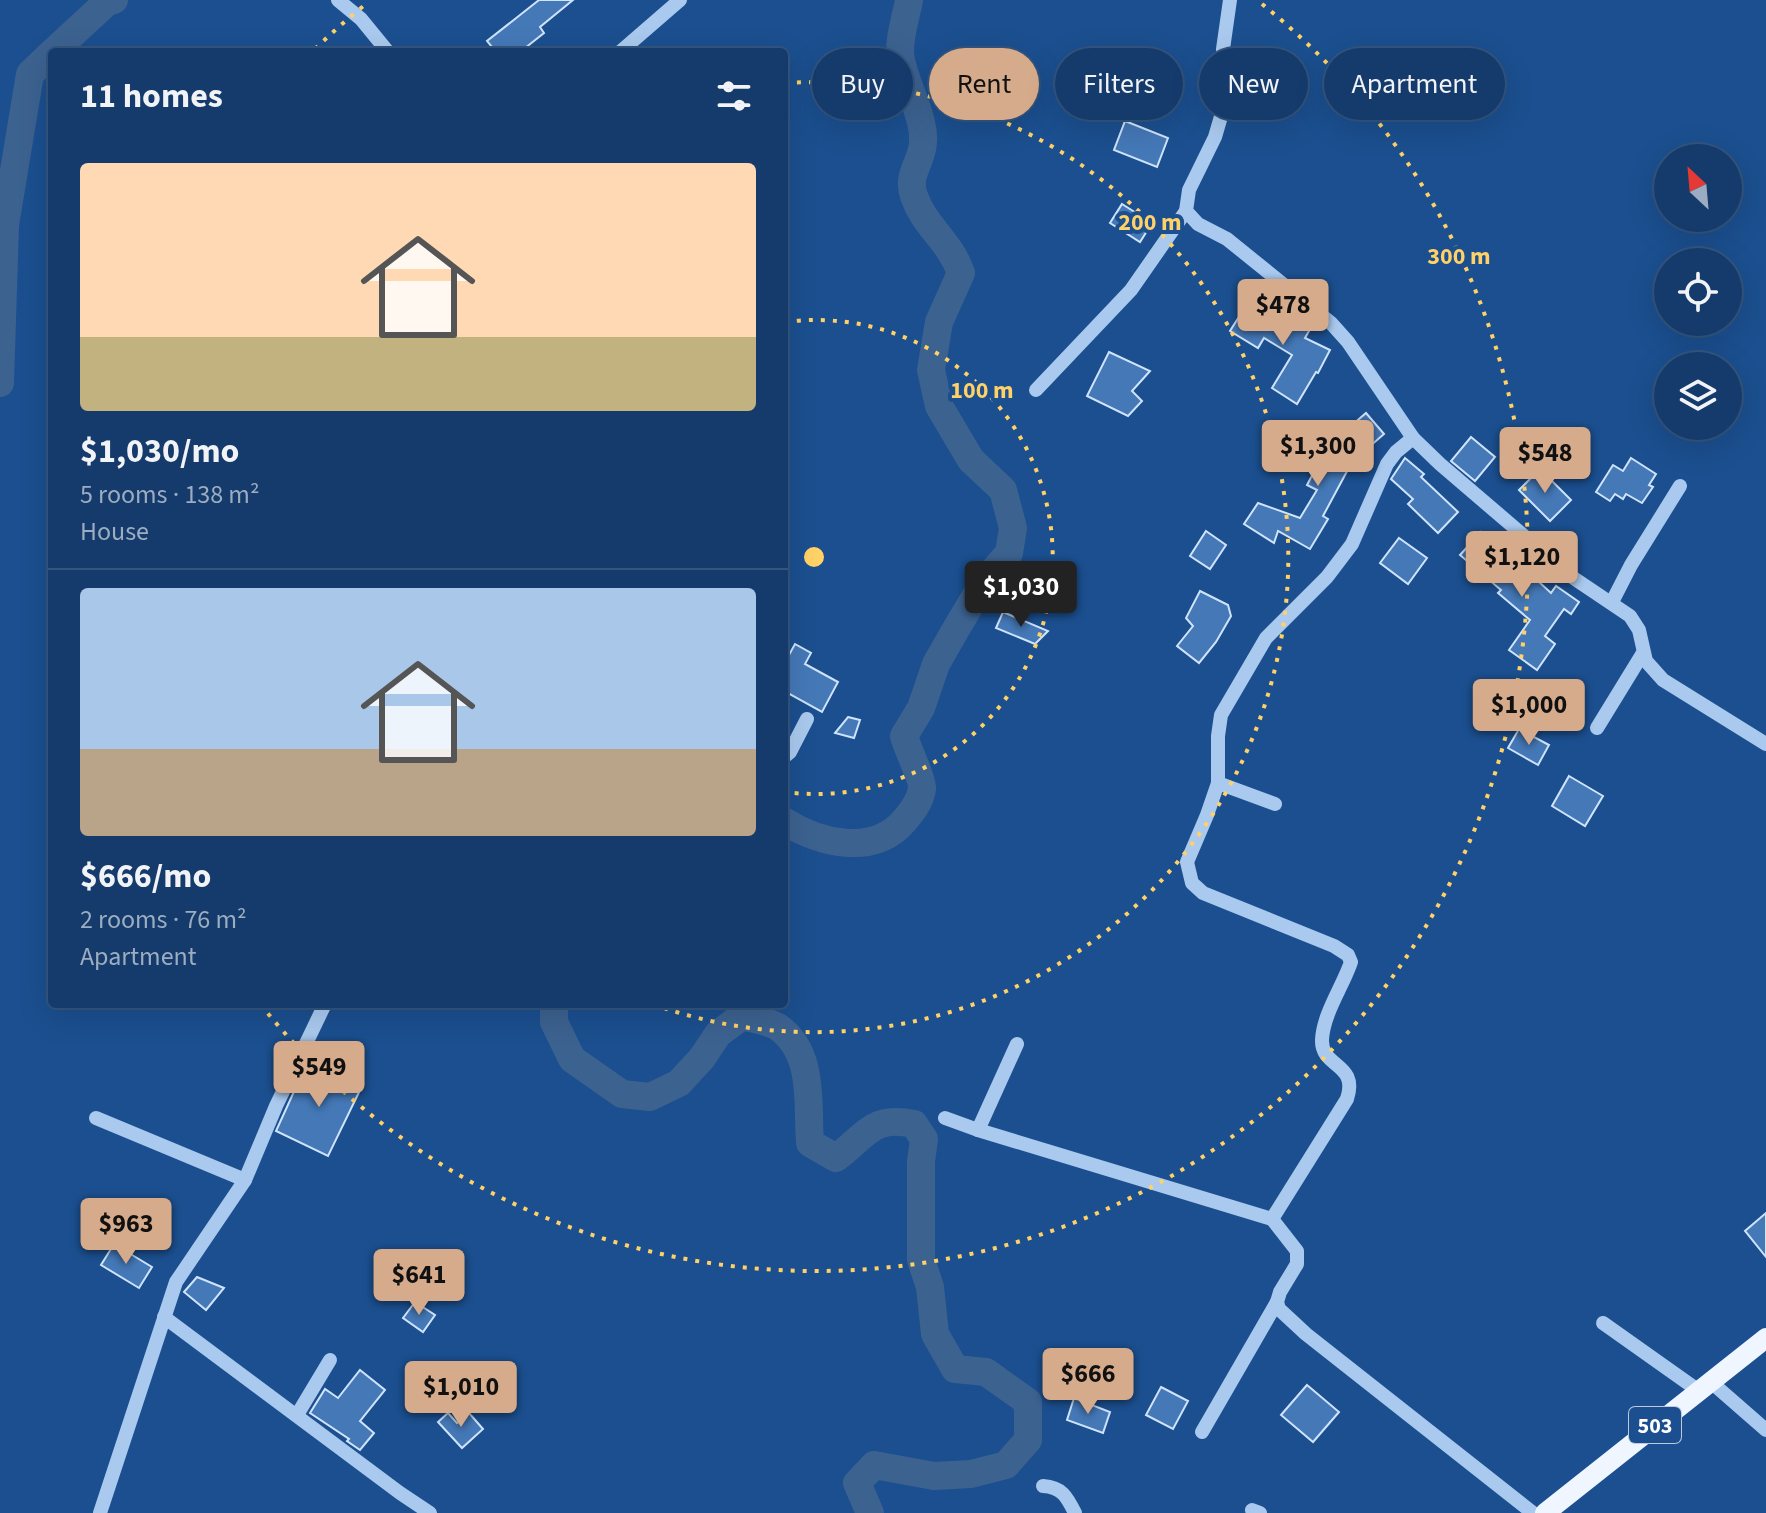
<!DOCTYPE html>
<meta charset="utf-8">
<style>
body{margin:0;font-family:"Source Sans 3",sans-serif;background:#214673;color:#f1f3f6;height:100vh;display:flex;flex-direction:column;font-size:30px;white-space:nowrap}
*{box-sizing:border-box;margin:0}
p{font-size:26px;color:#9dadc1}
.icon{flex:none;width:44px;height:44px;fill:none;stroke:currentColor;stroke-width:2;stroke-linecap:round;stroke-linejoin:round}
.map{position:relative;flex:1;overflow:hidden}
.details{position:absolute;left:48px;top:48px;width:740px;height:960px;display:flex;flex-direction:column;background:#143b6b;border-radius:8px;box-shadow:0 8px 32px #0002,0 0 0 2px #33557e}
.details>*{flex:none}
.hud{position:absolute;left:812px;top:48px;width:760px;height:72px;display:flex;gap:16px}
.needle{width:52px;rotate:334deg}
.tools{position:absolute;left:1654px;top:144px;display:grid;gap:16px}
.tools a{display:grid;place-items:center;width:88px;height:88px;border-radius:50%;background:#143b6b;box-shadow:0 8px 32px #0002,0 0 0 2px #33557e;font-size:40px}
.price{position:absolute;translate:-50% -68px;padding:0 18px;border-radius:8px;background:#d6ab8b;color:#111;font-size:26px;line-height:52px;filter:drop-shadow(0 2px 4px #0008)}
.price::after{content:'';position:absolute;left:50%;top:48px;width:24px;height:18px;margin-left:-12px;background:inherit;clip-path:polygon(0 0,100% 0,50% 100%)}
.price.active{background:#222;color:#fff}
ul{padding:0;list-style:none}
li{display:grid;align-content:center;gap:16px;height:424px;padding:0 32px}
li+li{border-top:2px solid #33557e}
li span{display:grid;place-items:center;height:248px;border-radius:8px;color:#555}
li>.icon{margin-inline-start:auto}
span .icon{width:144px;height:144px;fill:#fffc;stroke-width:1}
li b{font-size:34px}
h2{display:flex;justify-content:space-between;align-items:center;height:96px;padding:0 32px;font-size:34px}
.chip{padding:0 28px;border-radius:36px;background:#143b6b;box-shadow:0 8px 32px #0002,0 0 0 2px #33557e;font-size:28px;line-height:72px}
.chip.active{background:#d6ab8b;color:#111}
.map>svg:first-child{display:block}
</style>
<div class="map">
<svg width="1766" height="1513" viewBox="0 0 1766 1513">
<rect width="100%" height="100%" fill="#1b4f8f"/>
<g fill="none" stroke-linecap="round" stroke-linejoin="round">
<g stroke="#3c6290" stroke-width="28">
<polyline points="53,52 106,3 114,0"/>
<polyline points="0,383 5,225 30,74 52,53"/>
<path d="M784,821c35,22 89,36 120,0 8,-9 16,-19 18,-32 1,-9 -15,-41 -18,-53l17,-28 15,-44 20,-35 28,-47 25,-29 4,-25 -10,-38 -32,-30 -32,-54 -8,-36 8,-48 22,-49c-11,-32 -37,-47 -47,-77 -7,-19 5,-31 8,-47 7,-27 -19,-67 -22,-95 -1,-17 6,-37 9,-54"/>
<path d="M554,1004v18l18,37 50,35 28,3 29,-14 23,-25 16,-24 24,-18c11,3 26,5 36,11 37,26 29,76 32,116l26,15c31,-23 36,-43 78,-34l10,15 -3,23v98l9,27 5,47 20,35 31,3 42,30v38l-22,25 -35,9 -37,2 -60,-11 -17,18 13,30"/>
</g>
</g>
<g fill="#4478b7" stroke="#cfe3fa" stroke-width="2">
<polygon points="539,0 573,0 540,27 544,33 520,52 496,52 487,41"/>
<polygon points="1130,53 1158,66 1158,82 1151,93 1127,92 1119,76"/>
<polygon points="1125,121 1168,138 1157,167 1114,150"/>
<polygon points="1122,204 1152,223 1140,242 1110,223"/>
<polygon points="1251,298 1298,329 1311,320 1314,322 1305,338 1330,350 1318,373 1316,372 1297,404 1272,388 1292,355 1264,338 1258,348 1230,331"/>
<polygon points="1109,352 1150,371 1132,391 1142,401 1128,416 1087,396"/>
<polygon points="1366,413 1384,434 1352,462 1323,516 1328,519 1310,549 1278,531 1274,543 1244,524 1258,503 1300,518 1317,490 1307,485 1327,447"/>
<polygon points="1471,437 1495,457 1475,481 1451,461"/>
<polygon points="1405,458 1424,474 1421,477 1458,512 1438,533 1408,504 1413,499 1391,479"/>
<polygon points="1631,458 1656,474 1649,485 1653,487 1642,503 1626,494 1623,499 1615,494 1610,501 1596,492 1613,465 1623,471"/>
<polygon points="1540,469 1571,500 1550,521 1519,490"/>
<polygon points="1206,531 1226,545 1210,569 1190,556"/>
<polygon points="1481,532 1505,552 1500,558 1521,576 1526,570 1551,593 1556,586 1579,602 1571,614 1564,609 1545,636 1555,644 1537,670 1509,650 1530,620 1498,593 1501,590 1460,555"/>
<polygon points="1399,538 1427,558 1408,584 1380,563"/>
<polygon points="1200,591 1228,605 1231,616 1216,642 1199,663 1177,646 1193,626 1186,618"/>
<polygon points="1003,612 1048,631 1035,644 996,628"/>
<polygon points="795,644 811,653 805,664 838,682 822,712 784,691 784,664"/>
<polygon points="848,717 860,720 854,738 835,733"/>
<polygon points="1519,729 1549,745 1538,765 1508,748"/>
<polygon points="1569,776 1603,796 1585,826 1552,806"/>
<polygon points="332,1070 363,1084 328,1156 276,1131 302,1074"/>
<polygon points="1766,1213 1766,1257 1745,1231"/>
<polygon points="114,1244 152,1267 139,1288 101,1265"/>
<polygon points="197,1277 224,1288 206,1310 184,1292"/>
<polygon points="415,1302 435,1315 423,1332 403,1318"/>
<polygon points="360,1370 385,1390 360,1421 374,1433 360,1450 347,1441 349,1439 310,1413 325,1389 338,1398"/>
<polygon points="1307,1385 1339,1412 1313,1442 1281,1415"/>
<polygon points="1161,1387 1188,1401 1173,1429 1146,1415"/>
<polygon points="1074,1398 1110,1412 1103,1433 1067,1420"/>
<polygon points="448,1413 457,1423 469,1413 483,1429 462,1448 438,1422"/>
</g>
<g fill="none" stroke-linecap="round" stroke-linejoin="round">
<g stroke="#a9c9ee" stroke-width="14">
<polyline points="338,0 361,19 388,52"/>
<polyline points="1230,0 1223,49 1227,96 1215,137 1189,190 1186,211 1198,224 1227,239 1331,323 1348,342 1413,438 1440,464 1572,577 1630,616 1639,630 1646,661 1663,680 1766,744"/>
<polyline points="620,52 680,0"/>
<polyline points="1036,390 1131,290 1186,211"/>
<polyline points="1612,602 1631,565 1680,486"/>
<polyline points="1597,728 1643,653"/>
<polyline points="784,757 790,752 807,719"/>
<polyline points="1218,783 1275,804"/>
<polyline points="96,1118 245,1180"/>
<polyline points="945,1118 978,1130 1272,1219 1297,1251 1297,1264 1280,1292 1277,1302 1279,1309 1306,1334 1533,1513"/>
<polyline points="978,1130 1017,1044"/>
<path d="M1272,1219l75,-120c12,-36 -26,-31 -25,-59 1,-26 21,-54 29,-78l-3,-7 -14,-9 -131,-53 -11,-10 -5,-21 20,-47 11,-32v-47l3,-21 45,-77 61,-61 25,-33 35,-80 9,-12 17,-14"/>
<polyline points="164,1317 400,1493 430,1513"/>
<polyline points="1603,1323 1699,1391"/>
<polyline points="1711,1382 1766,1430"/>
<polyline points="297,1415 330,1360"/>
<polyline points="1202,1432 1277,1302"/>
<path d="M1043,1486c19,1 24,11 32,27"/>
<polyline points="1252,1510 1260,1513"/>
<polyline points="100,1513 176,1282 245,1180 276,1106 325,1004"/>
</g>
<polyline stroke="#f0f6ff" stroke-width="20" points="1545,1513 1766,1338"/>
</g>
<g fill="none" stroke="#ffd166" stroke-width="4" stroke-dasharray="4 8">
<path d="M785 322A237 237 0 1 1 785 792"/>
<path d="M785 83A475 475 0 1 1 655 1005"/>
<path d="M315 49A712 712 0 0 1 366 4M1262 4A712 712 0 1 1 261 1005"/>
</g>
<g text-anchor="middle" stroke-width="8" stroke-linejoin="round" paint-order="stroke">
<rect fill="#1b4f8f" stroke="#bbcadd" stroke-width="2" x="1629" y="1407" width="52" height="36" rx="6"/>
<g font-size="22" font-weight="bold" fill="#fff">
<text x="1655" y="1433">503</text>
</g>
</g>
<circle cx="814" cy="557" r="12" fill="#ffd166" stroke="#1b4f8f" stroke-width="4"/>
<g font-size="24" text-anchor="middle" font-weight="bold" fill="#ffd166" stroke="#1b4f8f" stroke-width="8" stroke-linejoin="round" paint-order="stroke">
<text x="1150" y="230">200 m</text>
<text x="1459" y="264">300 m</text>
<text x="982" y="398">100 m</text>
</g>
</svg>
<div class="tools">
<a><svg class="needle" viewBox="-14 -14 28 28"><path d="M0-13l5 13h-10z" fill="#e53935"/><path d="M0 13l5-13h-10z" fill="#9dadc1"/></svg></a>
<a><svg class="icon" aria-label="locate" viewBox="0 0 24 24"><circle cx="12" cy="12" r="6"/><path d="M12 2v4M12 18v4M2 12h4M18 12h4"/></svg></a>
<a><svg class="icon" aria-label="layers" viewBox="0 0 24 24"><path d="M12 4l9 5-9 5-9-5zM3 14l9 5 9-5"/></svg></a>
</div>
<b class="price" style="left:1283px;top:347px">$478</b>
<b class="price" style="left:1318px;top:488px">$1,300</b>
<b class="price" style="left:1545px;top:495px">$548</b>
<b class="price" style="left:1522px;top:599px">$1,120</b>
<b class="price active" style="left:1021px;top:629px">$1,030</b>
<b class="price" style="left:1529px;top:747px">$1,000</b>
<b class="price" style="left:319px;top:1109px">$549</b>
<b class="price" style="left:126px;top:1266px">$963</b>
<b class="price" style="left:419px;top:1317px">$641</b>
<b class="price" style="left:1088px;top:1416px">$666</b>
<b class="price" style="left:461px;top:1429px">$1,010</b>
<div class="hud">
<a class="chip">Buy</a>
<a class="chip active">Rent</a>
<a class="chip">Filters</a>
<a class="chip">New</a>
<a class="chip">Apartment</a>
</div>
<section class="details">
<h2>11 homes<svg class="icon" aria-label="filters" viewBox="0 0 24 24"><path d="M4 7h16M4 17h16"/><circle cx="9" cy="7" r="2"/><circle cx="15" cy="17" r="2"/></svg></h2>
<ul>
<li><span style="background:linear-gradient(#ffd9b3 70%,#c2b280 0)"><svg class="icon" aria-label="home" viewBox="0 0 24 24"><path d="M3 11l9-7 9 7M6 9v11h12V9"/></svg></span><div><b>$1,030/mo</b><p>5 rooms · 138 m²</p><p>House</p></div></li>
<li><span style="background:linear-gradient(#a9c7e8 65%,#b9a48a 0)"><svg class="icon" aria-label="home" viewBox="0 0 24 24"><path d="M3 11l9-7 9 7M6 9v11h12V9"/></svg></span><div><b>$666/mo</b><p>2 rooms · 76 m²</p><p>Apartment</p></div></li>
</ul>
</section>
</div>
